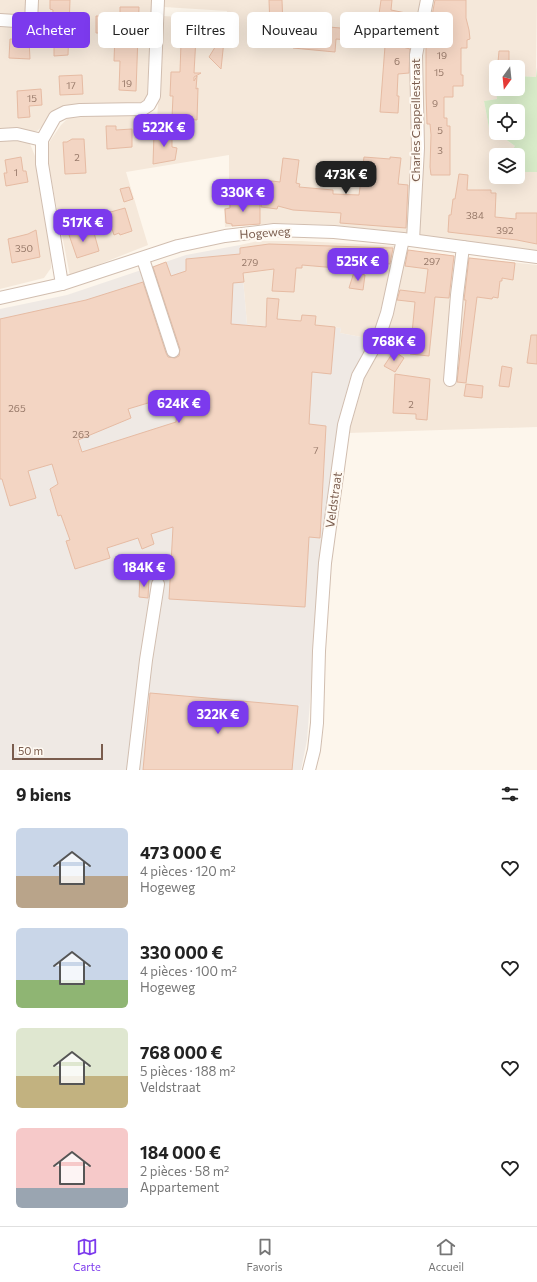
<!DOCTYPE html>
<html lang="fr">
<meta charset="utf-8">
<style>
body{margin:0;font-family:Commissioner,sans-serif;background:#f2f2f2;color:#222;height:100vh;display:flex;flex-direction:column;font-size:15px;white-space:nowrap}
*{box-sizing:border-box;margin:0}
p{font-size:13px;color:#767676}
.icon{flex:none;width:22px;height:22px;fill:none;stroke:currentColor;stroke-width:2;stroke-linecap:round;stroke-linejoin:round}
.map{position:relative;height:770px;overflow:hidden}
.drawer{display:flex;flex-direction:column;background:#fff;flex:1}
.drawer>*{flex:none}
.banner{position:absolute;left:12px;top:12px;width:513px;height:36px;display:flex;gap:8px}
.needle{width:26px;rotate:195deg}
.controls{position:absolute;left:489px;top:60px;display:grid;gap:8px}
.controls a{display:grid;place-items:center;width:36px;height:36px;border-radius:6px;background:#fff;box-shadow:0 4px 16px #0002;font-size:20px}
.scale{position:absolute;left:12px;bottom:10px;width:91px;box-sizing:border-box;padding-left:4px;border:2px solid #7a5c4d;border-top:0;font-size:11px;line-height:14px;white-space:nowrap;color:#7a5c4d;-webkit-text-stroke:3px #fffaf3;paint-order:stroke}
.price{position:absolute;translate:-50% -34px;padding:0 9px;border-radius:8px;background:#7c3aed;color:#fff;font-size:13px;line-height:26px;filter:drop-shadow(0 1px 2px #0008)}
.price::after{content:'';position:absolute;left:50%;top:24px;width:12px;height:9px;margin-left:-6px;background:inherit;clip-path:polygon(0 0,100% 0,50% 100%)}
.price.active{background:#222;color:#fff}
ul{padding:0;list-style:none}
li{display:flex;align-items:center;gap:12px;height:100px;padding:0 16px}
li span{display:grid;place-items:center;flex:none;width:112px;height:80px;border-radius:6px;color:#555}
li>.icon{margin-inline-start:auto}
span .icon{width:48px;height:48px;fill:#fffc;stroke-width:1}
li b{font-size:17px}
h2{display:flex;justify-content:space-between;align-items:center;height:48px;padding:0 16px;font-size:17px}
.chip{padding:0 14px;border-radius:6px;background:#fff;box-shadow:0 4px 16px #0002;font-size:14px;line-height:36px}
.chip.active{background:#7c3aed;color:#fff}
.tab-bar{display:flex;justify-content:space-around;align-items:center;height:56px;border-top:1px solid #e0e0e0;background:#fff;font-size:11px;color:#767676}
.tab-bar a{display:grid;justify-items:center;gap:2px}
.tab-bar .active{color:#7c3aed}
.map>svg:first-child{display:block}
</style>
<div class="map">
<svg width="537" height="770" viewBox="0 0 537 770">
<rect width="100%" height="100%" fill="#fdf6ec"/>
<g fill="#f5e8da">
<polygon points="0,0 27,0 24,14 20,16 0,16"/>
<polygon points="37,0 152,0 147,95 145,100 141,102 64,107 37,131 0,131 0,27 35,29"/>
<polygon points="164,0 422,0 411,233 332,225 276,223 225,227 224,208 229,207 229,155 126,172 148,245 70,276 46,152 50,141 61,125 68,118 145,113 145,122 157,121 163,16 226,20 227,11 164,7"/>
<polygon points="432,0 537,0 536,77 518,76 518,67 496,67 497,99 484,101 489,128 515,146 511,151 510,155 496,155 496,177 518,177 518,172 537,172 537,251 418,235 421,52"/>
<polygon points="15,139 25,141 30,144 35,156 51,256 51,268 44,278 0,289 0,140"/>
<polygon points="258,241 301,241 398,246 390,278 372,339 340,333 341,328 266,321 265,327 247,324 240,245"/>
<polygon points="405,250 537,265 537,427 348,433 365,372"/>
</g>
<polygon fill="#efe9e4" points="240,245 247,324 265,327 266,321 341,328 340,333 372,339 354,377 321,560 307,740 301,770 0,770 0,309 67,295 186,255"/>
<polygon fill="#d8ecc9" points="537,67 537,172 518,172 518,155 510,155 511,151 515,146 497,133 518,133 518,111 496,111 496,133 489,128 484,101 497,99 496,89 518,89 518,76 536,77"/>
<g fill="#f3d5c3" stroke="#e6bba3" fill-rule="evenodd">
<polygon points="50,0 70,0 68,55 54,56 54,33 52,33 53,10 50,9"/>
<polygon points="269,0 282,0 283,27 270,27"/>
<polygon points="381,0 392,0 391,10 416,15 414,28 378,21"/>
<polygon points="435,0 466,0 466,18 469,30 470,39 467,40 467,48 461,48 461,75 463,75 463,86 453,86 453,97 444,97 444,118 447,118 447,126 450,126 450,175 431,175 430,167 431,135 430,124 427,124 426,92 426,47"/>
<polygon points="120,7 139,7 136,91 119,90 120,61 114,61 115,33 96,33 96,16 120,16"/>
<polygon points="174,21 189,22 188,36 196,37 194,73 201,73 194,77 194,81 197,76 196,89 198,88 197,120 172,118 173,96 170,96 171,72 180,72 181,43 173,43"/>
<polygon points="295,24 363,30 362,41 336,39 335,52 293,48"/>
<polygon points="225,31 221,69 209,57"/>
<polygon points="10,39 29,40 30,59 9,58"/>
<polygon points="385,46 399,46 410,49 409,73 398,74 397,96 399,96 398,113 380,112"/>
<polygon points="499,51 509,51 509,62 498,62"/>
<polygon points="82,75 83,94 60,95 59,76"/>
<polygon points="41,89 42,105 29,106 30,117 18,118 17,91"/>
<polygon points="106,126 116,126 116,130 132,129 132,147 107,149"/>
<polygon points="154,133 172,134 172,147 177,148 175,160 153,164"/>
<polygon points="72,139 84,139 86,173 65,174 63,142 67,142"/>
<polygon points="21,157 23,171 26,171 28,182 6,186 4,173 7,173 5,160"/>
<polygon points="364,157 390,159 390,157 401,158 398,184 408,185 406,228 340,223 341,213 293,210 278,206 277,209 261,207 264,180 280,182 283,158 299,160 296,183 300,184 299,187 333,190 333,194 359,195"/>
<polygon points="459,174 468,175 467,190 491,190 491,193 496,193 495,217 516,219 516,213 537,213 537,244 517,240 448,232 449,215 451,215 453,199 455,199"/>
<polygon points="129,187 133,199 124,202 120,189"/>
<polygon points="242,197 243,204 260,202 260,224 232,226 232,224 226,223 225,209 230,208 230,198"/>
<polygon points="125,208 132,231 120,235 119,233 114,235 107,213"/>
<polygon points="79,228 82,236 94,233 99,251 77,258 68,232"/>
<polygon points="36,230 40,257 12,263 8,239 28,234"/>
<path d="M269,244l124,4 -3,16 -51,-6 -2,10 -35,-3v3h-6l-2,24 -22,-1 2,-22 -31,4 1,9 -11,1 -2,41 35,3 1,-29 12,1 -2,20 24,2 1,-6 14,1 -1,9 20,2 -4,47 -19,-2 -3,52 17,2 -6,112 -11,-1 -4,70 -136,-8 4,-72 -22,7 3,10 -12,5 -4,-11 -31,10 3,10 -35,11 -9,-28 4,-1 -9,-25 -3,1 -8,-27 8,-5 -6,-20 -24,7 8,27 -26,8 -8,-27h-2v-160l86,-19 57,-18 23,71 2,4 7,1 4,-2 1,-7 -27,-82 13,-5 5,14 15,-5v-12l54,-5v-6zM178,394l-2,28 -94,30 -4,-12 53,-22 -3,-9z"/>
<polygon points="408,250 454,256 449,298 435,297 429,356 410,354 415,302 397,300 400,290 425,293 428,269 405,266"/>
<polygon points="469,258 515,263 513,280 502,278 502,281 500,281 498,298 493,297 492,299 477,297 466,383 457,382 466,300 464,300"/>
<polygon points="354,272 365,275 363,290 349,288"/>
<polygon points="531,335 537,335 537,364 527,363"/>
<polygon points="394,351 404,358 395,372 384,366"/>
<polygon points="502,366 512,368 509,387 499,386"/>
<polygon points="395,374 430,379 427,420 416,419 416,414 393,413"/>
<polygon points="466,384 483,386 482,398 464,396"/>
<polygon points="140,577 149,578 148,598 139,597"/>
<polygon points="150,693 298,706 292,770 143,770"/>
</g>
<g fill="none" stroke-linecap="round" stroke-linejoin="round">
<defs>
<g id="minor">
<polyline points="0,20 31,22 32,0"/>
<polyline points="0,135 17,134 42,140"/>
<polyline points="413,240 418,148 416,55 427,0"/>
<polyline points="143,259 173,351"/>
<polyline points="62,284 42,164 42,140 55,117 65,112 80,110 143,109 149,105 154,96 158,0"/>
<polyline points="0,298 62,284 178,246 225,236 274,230 334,232 403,239 537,257"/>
<polyline points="450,380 457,295 463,247"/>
<polyline points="133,770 146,660 158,584"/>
<polyline points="309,770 314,750 317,723 319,651 325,563 344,425 358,376 378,340 387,313 403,239"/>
</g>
</defs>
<use href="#minor" stroke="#d1beb0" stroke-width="14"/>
<use href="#minor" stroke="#fff" stroke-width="12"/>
</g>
<g text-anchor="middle" stroke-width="4" stroke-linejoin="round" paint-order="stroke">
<g font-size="10" fill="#987a6a">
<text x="442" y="59">19</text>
<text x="397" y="65">6</text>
<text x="439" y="76">15</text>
<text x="127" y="87">19</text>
<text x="71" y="89">17</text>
<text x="32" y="102">15</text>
<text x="435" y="107">9</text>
<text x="440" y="134">5</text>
<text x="440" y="154">3</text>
<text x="77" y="161">2</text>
<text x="16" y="176">1</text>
<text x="475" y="219">384</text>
<text x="505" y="234">392</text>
<text x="24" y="252">350</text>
<text x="432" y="265">297</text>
<text x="250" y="266">279</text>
<text x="411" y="408">2</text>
<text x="17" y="412">265</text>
<text x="81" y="438">263</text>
<text x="316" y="454">7</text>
</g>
<g font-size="12" fill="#7a5c4d" stroke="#fffaf3">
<text transform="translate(416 120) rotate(-90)" y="4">Charles Cappellestraat</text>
<text transform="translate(265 233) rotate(-4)" y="4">Hogeweg</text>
<text transform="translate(334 500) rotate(-82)" y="4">Veldstraat</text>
</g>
</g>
</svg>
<div class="controls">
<a><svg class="needle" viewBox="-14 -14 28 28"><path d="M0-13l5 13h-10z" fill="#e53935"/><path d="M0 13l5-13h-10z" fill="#767676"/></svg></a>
<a><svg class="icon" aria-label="locate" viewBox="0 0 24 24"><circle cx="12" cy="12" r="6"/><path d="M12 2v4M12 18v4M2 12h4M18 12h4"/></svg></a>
<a><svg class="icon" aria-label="layers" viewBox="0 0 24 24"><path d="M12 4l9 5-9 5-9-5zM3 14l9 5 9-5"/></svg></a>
</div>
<div class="scale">50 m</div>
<b class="price" style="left:164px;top:148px">522K €</b>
<b class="price active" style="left:346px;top:195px">473K €</b>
<b class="price" style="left:243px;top:213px">330K €</b>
<b class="price" style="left:83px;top:243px">517K €</b>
<b class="price" style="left:358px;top:282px">525K €</b>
<b class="price" style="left:394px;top:362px">768K €</b>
<b class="price" style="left:179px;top:424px">624K €</b>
<b class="price" style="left:144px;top:588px">184K €</b>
<b class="price" style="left:218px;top:735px">322K €</b>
<div class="banner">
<a class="chip active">Acheter</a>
<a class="chip">Louer</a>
<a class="chip">Filtres</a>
<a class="chip">Nouveau</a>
<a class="chip">Appartement</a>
</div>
</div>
<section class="drawer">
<h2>9 biens<svg class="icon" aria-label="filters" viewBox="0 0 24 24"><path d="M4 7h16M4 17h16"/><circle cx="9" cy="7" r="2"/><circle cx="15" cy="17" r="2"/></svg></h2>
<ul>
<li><span style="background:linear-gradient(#c9d6e8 60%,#b9a48a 0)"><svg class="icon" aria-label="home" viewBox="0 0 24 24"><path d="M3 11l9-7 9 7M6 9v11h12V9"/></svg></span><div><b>473 000 €</b><p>4 pièces · 120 m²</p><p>Hogeweg</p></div><svg class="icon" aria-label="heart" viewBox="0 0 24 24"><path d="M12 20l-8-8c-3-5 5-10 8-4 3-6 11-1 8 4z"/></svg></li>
<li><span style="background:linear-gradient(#c9d6e8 65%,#8fb573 0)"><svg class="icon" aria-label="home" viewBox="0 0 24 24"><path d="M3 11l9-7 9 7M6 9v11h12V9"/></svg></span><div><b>330 000 €</b><p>4 pièces · 100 m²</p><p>Hogeweg</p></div><svg class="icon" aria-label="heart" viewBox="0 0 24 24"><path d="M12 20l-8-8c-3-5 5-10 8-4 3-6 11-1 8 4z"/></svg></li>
<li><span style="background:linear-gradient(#dfe7d0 60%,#c2b280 0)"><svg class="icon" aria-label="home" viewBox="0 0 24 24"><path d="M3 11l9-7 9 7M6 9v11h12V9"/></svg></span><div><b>768 000 €</b><p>5 pièces · 188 m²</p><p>Veldstraat</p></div><svg class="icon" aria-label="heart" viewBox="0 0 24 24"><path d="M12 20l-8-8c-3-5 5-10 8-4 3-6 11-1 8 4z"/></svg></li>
<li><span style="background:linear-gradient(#f6c9c9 75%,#9aa5b1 0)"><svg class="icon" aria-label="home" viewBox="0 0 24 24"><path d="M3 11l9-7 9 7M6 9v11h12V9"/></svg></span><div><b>184 000 €</b><p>2 pièces · 58 m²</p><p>Appartement</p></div><svg class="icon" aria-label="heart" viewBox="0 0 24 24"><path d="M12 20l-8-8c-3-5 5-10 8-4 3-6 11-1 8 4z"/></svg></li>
</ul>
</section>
<nav class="tab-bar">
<a class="active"><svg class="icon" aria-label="map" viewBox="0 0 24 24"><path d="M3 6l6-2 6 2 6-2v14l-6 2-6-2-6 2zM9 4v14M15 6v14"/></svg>Carte</a>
<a><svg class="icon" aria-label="saved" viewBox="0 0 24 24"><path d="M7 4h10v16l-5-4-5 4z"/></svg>Favoris</a>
<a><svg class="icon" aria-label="home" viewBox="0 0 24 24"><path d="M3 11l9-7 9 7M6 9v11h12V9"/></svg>Accueil</a>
</nav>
